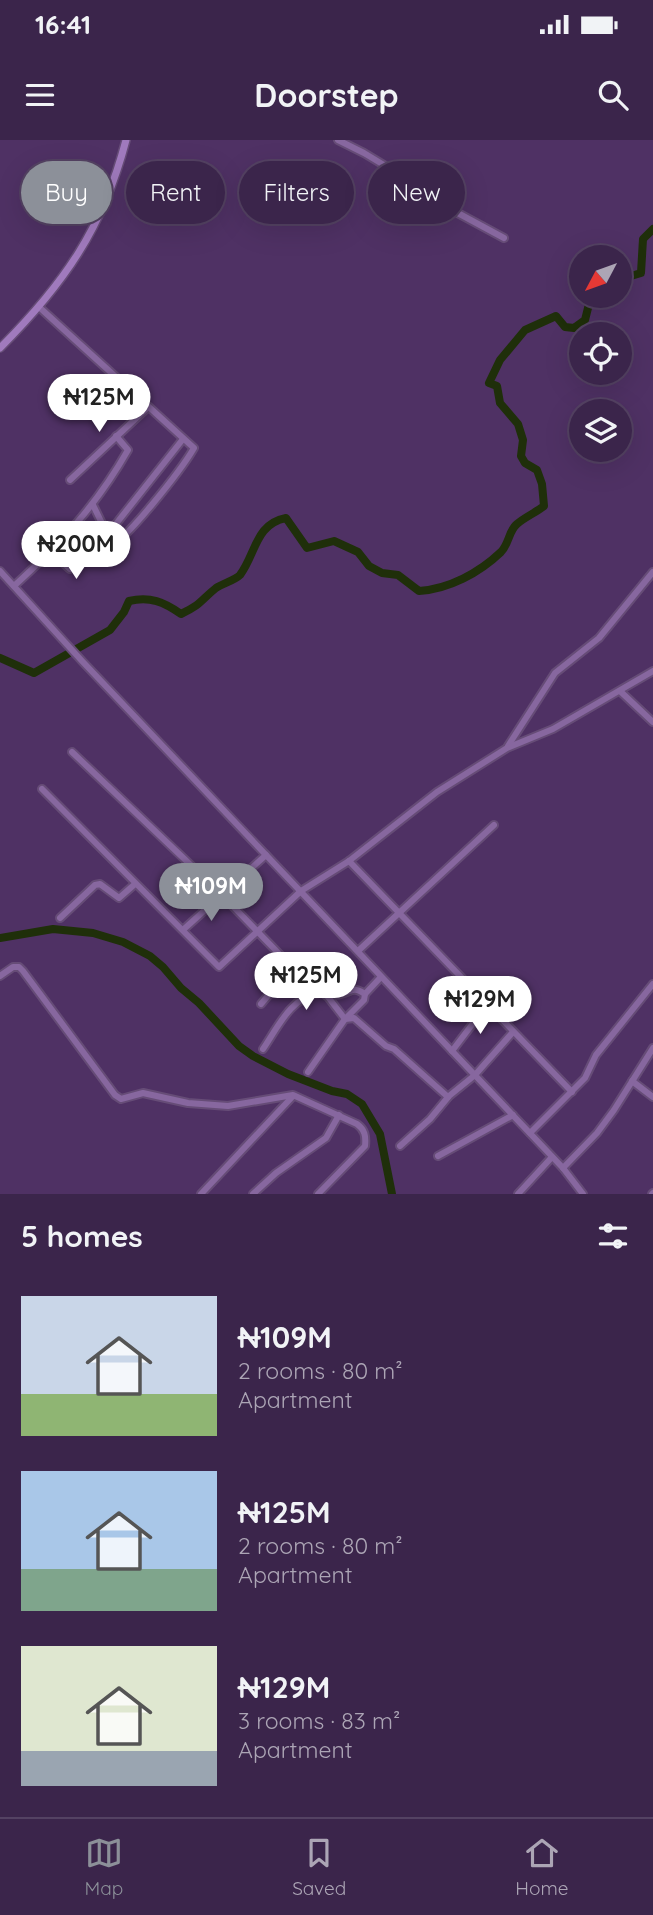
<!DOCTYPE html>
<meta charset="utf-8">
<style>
body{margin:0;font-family:Quicksand,sans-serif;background:#422d52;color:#f1f3f6;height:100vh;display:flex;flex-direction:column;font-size:26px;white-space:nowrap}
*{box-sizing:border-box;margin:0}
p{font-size:23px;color:#aca5b5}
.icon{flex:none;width:38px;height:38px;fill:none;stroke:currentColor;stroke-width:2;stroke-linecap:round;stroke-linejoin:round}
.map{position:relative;height:1054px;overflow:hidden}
.side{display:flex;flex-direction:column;background:#3b254b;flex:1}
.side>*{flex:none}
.banner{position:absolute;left:21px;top:21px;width:612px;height:63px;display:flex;gap:14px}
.needle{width:46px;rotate:229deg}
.tools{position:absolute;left:569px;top:105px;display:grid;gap:14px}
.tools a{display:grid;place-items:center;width:63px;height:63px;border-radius:50%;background:#3b254b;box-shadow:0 7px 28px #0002,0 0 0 2px #544263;font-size:35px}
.price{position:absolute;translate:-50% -60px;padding:0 16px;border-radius:24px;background:#fff;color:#222;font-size:23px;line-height:46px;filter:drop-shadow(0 2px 4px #0008)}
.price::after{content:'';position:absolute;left:50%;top:42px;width:21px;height:16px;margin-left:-10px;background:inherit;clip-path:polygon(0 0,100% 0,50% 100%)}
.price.selected{background:#8c9099;color:#fff}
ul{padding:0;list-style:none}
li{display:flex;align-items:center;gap:21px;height:175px;padding:0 21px}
li span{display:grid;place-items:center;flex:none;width:196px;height:140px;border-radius:0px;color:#555}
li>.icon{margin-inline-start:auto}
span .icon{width:84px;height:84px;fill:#fffc;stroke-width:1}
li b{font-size:30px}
h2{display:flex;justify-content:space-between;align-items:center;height:84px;padding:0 21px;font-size:30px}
.tag{padding:0 24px;border-radius:32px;background:#3b254b;box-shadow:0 7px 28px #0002,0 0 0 2px #544263;font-size:24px;line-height:63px}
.tag.selected{background:#8c9099;color:#fff}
.status{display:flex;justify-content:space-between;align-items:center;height:49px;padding:0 35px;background:#3b254b;direction:ltr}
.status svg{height:19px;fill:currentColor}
header{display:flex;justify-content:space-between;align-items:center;height:91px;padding:0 21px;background:#3b254b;font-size:32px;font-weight:800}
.tab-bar{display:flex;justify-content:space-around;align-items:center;height:98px;border-top:2px solid #544263;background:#3b254b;font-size:19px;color:#aca5b5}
.tab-bar a{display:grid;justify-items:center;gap:4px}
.tab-bar .selected{color:#8c9099}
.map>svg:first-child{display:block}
</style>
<div class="status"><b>16:41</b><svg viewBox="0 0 49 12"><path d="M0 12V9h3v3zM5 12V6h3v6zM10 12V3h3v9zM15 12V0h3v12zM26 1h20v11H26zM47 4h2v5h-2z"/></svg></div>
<header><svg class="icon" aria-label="menu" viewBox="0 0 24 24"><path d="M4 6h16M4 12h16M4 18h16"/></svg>Doorstep<svg class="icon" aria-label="search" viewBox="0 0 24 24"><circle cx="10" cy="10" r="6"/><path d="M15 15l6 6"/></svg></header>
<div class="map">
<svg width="653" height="1054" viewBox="0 0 653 1054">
<rect width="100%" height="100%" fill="#4f3164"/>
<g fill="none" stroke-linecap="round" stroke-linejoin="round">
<g stroke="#1f2f0a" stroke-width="8">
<polyline points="583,117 591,109 607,112 610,117"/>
<polyline points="620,131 631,136 641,133 643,99 653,89"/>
<path d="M0,518l34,15 76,-43 14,-18 5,-11c21,-5 35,1 52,13 20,-9 20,-14 35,-26 7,-5 18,-7 24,-13 16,-21 15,-51 46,-57l21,30 27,-7 24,11 11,14 13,7 16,2 21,16c30,-2 60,-18 82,-39 8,-8 8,-22 16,-28 8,-7 18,-11 27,-18l-2,-22 -5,-14 -12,-7 -4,-7 2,-16 -5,-16 -18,-21 -3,-17 -8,-3 11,-23 25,-30 31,-14 9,11 9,1 11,-8 6,-24"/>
<polyline points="0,798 53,789 93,793 123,802 150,816 163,827 181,848 199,863 239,906 253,916 288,934 332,951 347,954 362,964 380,994 392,1054"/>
</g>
<defs>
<g id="minor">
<polyline points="338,0 364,13 407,39 430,58 504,98"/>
<path d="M39,167l155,141c-11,19 -71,98 -89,101l-29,-24"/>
<polyline points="70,340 147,268"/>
<polyline points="93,365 113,406"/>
<polyline points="108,394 183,299"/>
<polyline points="51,412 70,429 95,401"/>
<polyline points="0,431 82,521 563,1028 583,1054"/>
<path d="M14,446c48,-44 82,-80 114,-136l-12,-14"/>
<polyline points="620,551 653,582"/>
<polyline points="508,606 555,533 599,498 653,432"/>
<polyline points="72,612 217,750 290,825 328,857 345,879 354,878 386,906 394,909 448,957"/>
<polyline points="42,649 219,827 301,751 349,721 437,652 507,608 553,589 653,531"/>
<polyline points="349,721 572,952"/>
<polyline points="60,778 95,745 100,744 119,758 135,744"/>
<polyline points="184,789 266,715"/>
<polyline points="358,811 494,685"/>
<path d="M0,836l13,-9h6l4,4 92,124 6,4 22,-6 45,10 40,3 65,-11 64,29c8,6 9,12 8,22l-47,48"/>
<polyline points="261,864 293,826"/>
<path d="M263,909c15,-22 28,-52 56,-56 8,-1 14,4 22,1 11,-3 12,-8 24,0"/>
<polyline points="452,911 487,865"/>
<polyline points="308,932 345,879 364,860 365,854 380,838"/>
<polyline points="632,941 653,957"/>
<polyline points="530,993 585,938 596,915 653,844"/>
<polyline points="400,1006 430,979 449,956 475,935 513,892"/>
<polyline points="438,1016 513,975"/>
<polyline points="563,1028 597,993 614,970 653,908"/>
<polyline points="201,1054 293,956"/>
<polyline points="253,1054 276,1033 326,998 339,975"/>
<polyline points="518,1054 552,1017"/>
<polyline points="652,1054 653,1053"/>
</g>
<path id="major" d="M0,208c64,-64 103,-120 126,-208"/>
</defs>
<use href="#minor" stroke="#664c77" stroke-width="10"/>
<use href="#major" stroke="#664c77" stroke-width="10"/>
<use href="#minor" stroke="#87679f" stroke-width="6"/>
<use href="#major" stroke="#a07abd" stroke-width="7"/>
</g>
</svg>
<div class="tools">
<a><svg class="needle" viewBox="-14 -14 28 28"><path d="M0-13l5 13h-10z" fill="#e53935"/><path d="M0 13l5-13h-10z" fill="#aca5b5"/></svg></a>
<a><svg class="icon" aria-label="locate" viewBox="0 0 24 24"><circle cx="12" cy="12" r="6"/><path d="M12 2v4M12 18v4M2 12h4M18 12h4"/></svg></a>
<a><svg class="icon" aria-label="layers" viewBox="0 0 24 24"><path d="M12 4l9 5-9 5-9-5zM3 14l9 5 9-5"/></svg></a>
</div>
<b class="price" style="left:99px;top:294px">₦125M</b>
<b class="price" style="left:76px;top:441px">₦200M</b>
<b class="price selected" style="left:211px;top:783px">₦109M</b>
<b class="price" style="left:306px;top:872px">₦125M</b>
<b class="price" style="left:480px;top:896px">₦129M</b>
<div class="banner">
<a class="tag selected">Buy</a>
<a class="tag">Rent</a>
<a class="tag">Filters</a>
<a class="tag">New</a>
</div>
</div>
<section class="side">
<h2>5 homes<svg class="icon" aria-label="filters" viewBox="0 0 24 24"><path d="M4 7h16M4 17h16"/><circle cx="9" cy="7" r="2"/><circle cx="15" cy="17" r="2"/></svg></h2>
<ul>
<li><span style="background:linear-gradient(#c9d6e8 70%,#8fb573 0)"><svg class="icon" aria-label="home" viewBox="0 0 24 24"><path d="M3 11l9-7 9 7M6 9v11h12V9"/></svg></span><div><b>₦109M</b><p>2 rooms · 80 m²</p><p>Apartment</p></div></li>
<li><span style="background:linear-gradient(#a9c7e8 70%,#7fa58c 0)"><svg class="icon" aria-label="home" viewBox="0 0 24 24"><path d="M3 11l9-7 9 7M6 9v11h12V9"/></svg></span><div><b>₦125M</b><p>2 rooms · 80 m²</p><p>Apartment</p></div></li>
<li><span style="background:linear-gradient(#dfe7d0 75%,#9aa5b1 0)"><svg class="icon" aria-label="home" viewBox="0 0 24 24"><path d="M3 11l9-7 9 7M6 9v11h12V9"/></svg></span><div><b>₦129M</b><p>3 rooms · 83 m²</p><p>Apartment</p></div></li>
</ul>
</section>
<nav class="tab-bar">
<a class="selected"><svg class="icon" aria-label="map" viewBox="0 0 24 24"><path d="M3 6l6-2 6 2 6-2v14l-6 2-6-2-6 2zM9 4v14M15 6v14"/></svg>Map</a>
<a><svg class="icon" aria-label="saved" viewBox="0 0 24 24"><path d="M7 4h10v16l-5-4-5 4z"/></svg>Saved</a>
<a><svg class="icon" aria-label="home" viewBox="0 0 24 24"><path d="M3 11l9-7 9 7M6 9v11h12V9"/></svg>Home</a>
</nav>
